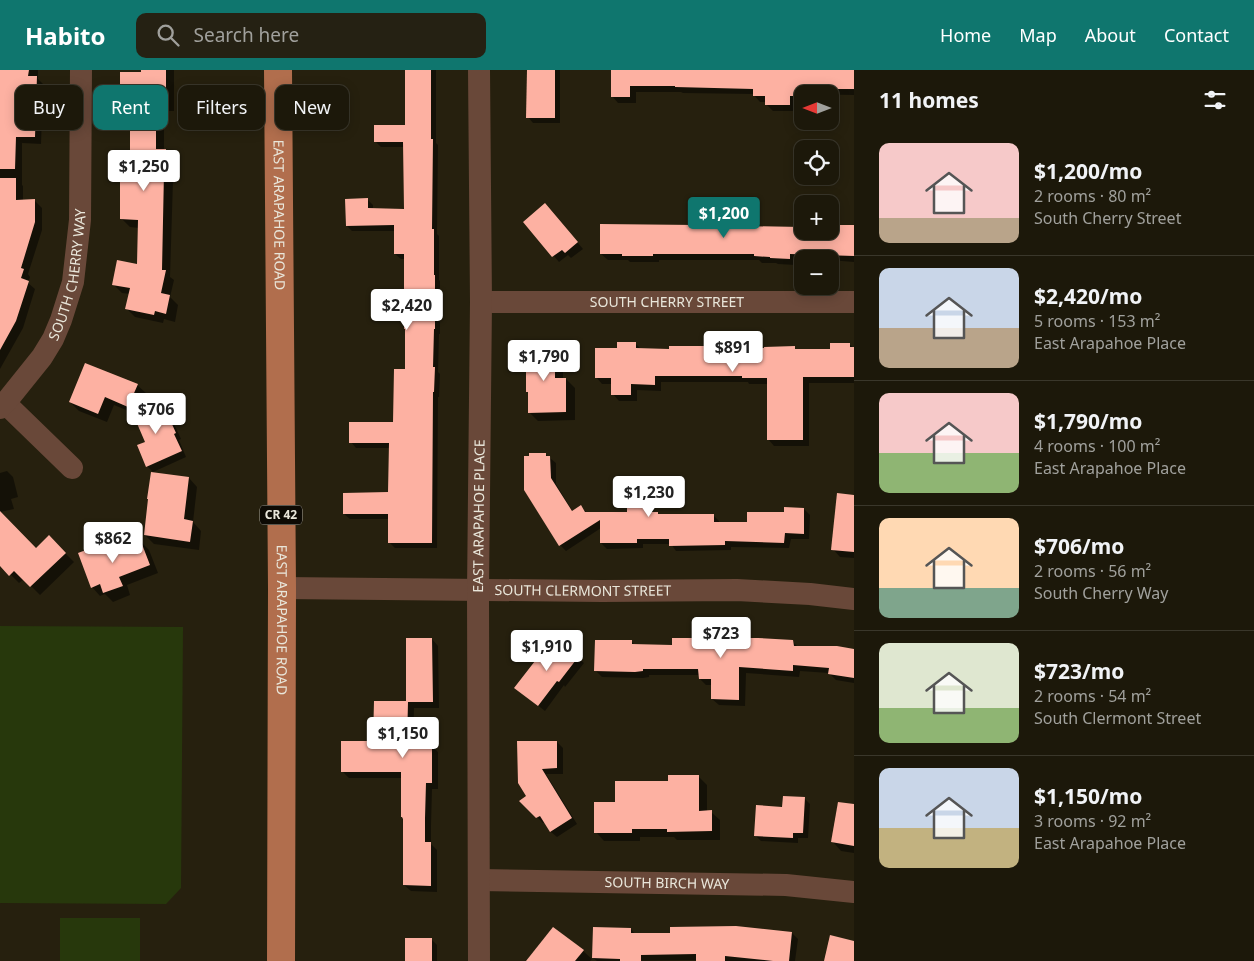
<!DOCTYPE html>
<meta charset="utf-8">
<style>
body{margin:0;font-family:"Noto Sans",sans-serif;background:#252113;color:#f1f3f6;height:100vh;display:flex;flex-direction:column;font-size:19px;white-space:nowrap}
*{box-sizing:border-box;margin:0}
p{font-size:16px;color:#a0a09c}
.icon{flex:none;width:28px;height:28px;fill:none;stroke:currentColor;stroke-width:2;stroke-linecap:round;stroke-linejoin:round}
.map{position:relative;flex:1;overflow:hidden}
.side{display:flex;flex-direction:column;background:#1c180a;width:400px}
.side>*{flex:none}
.banner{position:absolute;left:15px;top:15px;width:475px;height:45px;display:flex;gap:10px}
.needle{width:32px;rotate:270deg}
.tools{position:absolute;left:794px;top:15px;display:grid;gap:10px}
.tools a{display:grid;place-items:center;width:45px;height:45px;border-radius:10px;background:#1c180a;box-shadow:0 2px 12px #0003,0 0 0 1px #3a372b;font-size:25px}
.price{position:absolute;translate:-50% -42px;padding:0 11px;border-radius:5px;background:#fff;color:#222;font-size:16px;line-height:32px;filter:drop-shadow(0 1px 2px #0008)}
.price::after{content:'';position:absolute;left:50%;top:30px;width:15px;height:11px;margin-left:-8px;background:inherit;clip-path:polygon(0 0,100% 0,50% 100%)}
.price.current{background:#0f766e;color:#fff}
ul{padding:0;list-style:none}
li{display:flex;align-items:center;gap:15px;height:125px;padding:0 25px}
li+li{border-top:1px solid #3a372b}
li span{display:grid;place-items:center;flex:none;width:140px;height:100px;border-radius:10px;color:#555}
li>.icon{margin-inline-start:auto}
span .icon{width:60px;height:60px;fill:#fffc;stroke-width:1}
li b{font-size:21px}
h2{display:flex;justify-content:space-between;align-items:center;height:60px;padding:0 25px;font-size:21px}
.pill{padding:0 18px;border-radius:10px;background:#1c180a;box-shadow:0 2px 12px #0003,0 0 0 1px #3a372b;font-size:18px;line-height:45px}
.pill.current{background:#0f766e;color:#fff}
header{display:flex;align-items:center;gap:30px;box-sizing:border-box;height:70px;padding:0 25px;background:#0f766e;color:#fff}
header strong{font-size:24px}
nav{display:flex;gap:28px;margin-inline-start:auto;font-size:18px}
.search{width:350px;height:45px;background:#252113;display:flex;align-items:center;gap:12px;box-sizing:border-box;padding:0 18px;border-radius:10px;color:#a0a09c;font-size:19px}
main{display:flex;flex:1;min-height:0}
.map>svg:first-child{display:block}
</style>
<header>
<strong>Habito</strong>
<div class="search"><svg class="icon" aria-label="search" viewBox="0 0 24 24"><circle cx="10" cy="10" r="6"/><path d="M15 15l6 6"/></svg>Search here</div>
<nav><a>Home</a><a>Map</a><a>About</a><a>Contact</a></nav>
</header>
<main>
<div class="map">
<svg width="854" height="891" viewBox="0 0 854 891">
<rect width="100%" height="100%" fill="#26200e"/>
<g fill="#27380c">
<polygon points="0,556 183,557 181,818 166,834 0,833"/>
<rect x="60" y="848" width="80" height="43"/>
</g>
<g fill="#0007">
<polygon points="0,0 38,0 38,9 43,14 41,74 22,73 22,115 23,116 23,131 35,131 42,138 42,160 28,204 30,207 28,213 35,219 23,258 0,299"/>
<polygon points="143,0 174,0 174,41 164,41 164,81 166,81 175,89 175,110 173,110 170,207 174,210 170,227 178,235 175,252 164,249 163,253 135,247 127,239 130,224 122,223 113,214 138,196 139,158 130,157 121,148 131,88 131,47 125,40 125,35 121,31 143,3"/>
<polygon points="406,0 436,0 436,73 438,75 437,164 439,166 439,210 440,211 440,264 439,264 438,302 440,304 439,327 438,327 437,478 395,478 390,473 389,449 350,449 344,444 390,423 391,378 356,378 351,372 394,353 406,301 405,189 401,189 395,184 395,161 352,161 347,156 368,130 373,135 373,140 405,140 404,77 381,77 376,72 406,56"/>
<polygon points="528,0 560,0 560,53 533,53 528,47"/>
<polygon points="612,0 854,0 854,25 802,24 802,32 796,32 796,41 773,41 767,35 767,32 760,32 753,24 683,23 681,22 636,22 636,33 618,33 612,26"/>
<polygon points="551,141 583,179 571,188 568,185 559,192 525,152"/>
<polygon points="719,143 721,146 739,146 745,152 745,157 802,158 802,161 830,161 830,158 854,156 854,192 830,190 830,189 802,189 802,190 796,190 796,195 778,194 776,193 762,193 759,190 659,190 659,192 630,192 628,190 608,190 601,184 697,156"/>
<polygon points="635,273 642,280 670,280 705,278 706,279 794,278 797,280 831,280 849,274 854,278 854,313 809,313 809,376 774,376 768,369 769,314 749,314 748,312 661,312 661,321 637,320 637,331 619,331 613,324 613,314 602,314 596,307 618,280"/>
<polygon points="554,280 563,288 563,309 566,309 575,318 575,350 538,351 529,342 529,324 528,322"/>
<polygon points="137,315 146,323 138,344 162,333 167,339 181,369 179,370 186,387 153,402 147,396 147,372 136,344 114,335 107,352 79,341 70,332"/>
<polygon points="545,384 556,393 556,414 573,442 581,437 587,443 628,443 647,434 653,440 653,443 657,443 660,445 713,445 719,451 719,453 748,453 804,439 810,445 809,469 791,469 789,478 731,477 731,480 676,481 671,474 643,474 643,478 607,479 601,473 601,458 566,481 560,475"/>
<polygon points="7,401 13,407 18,427 11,429 14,439 0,442 0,403"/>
<polygon points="189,408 197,417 193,452 201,461 199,480 154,474 145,465"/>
<polygon points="854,426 854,488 840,487 833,479"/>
<polygon points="49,467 74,492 40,525 24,509 19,513 0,494 0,486 36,479"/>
<polygon points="140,471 149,480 158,503 127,515 130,525 113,532 105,524 100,526 92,517 99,476 106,484"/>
<polygon points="432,569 438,576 439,638 414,638 413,676 432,676 438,682 438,719 432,719 431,755 431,774 437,780 437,822 411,821 404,815 402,708 349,708 342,701 374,673 407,633"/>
<polygon points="555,569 584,593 565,617 564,615 545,641 522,623 543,585"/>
<polygon points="632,572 635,575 673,576 793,572 799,578 854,580 854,613 836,610 829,603 800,601 799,607 746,603 745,636 719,635 712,629 712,615 706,615 700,609 700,605 649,605 649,607 643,608 602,607 596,601"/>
<polygon points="557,672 563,678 563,704 546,704 577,754 557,767 551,762 545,752 543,753 521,731 527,727 519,713"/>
<polygon points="698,706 707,715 707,742 711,742 720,750 720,770 677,770 674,767 640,767 640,771 604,771 596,762 616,733 670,712"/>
<polygon points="804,728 810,734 808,768 798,768 798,773 761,771 756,766 783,738"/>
<polygon points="854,736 854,783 841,781 833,772"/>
<polygon points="631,859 635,864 792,863 798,869 795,891 697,891 697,890 597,891 593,888"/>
<polygon points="431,869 437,875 437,891 406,891"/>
<polygon points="583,881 592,889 590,891 527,891"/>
</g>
<g fill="#fdb1a2">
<polygon points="0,0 29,0 28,6 37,6 35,67 16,67 15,99 0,99"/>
<polygon points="141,0 166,0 166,32 156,32 156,79 166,79 167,102 164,102 162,200 166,200 161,223 170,225 166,244 155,241 154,245 125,239 130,218 112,215 117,190 137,194 138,150 120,149 120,87 130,87 130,41 124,41 124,32 120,32 120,2 141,2"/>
<polygon points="405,0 431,0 431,69 433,69 432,159 434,159 434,205 435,205 435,259 434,259 433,297 435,297 434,322 433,322 432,473 388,473 388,444 343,444 343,423 388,422 389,373 349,373 349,352 393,352 394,299 405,299 405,259 404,259 404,184 394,184 394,155 346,156 345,129 368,128 368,138 404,139 403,72 374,72 374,55 405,55"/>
<polygon points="527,0 555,0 555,48 526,48"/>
<polygon points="611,0 854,0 854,19 808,19 808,24 802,24 802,26 790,26 790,35 765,35 765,26 753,26 753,19 675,17 675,16 630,16 630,27 611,27"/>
<polygon points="0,108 16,108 16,130 35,129 35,152 21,198 24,199 21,208 29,211 16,251 0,280"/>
<polygon points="545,133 578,172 565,183 562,180 552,187 523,152"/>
<polygon points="696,142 719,142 719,144 739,145 739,156 802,157 802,161 836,161 836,155 854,155 854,186 790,184 790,189 770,188 770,187 754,186 754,184 653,184 653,186 622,186 622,184 600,184 600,154 696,155"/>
<polygon points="617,272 636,272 636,278 669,279 669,276 705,276 705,278 764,278 764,277 795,276 795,279 830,279 830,273 850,273 850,277 854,277 854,307 803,307 803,370 767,370 767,308 742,308 742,306 655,306 655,315 631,314 631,325 611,325 611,308 595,308 595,278 617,278"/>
<polygon points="526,278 555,278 555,308 566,308 566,342 528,343 528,322 526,322"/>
<polygon points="85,293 138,314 128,337 105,327 98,344 69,332"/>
<polygon points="162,332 176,363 174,364 182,381 146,397 137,375 145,372 133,344"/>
<polygon points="529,383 546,383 546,386 550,386 551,408 572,441 581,435 585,442 627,442 627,433 648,433 648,442 658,442 658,444 714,444 714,452 747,452 747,442 784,442 784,437 804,438 804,464 785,463 784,473 725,471 725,475 669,476 669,469 637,469 637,473 600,473 600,450 559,476 524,420 524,386 529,386"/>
<polygon points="151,402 189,407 184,449 193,451 190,472 144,465 148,429 147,429"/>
<polygon points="837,423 854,425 854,482 831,480"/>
<polygon points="0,441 36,478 49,465 66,483 30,517 14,501 9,506 0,496"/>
<polygon points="140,469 150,495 119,507 123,516 103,523 100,514 91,518 78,483 99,475 102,484"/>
<polygon points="555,567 579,586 559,612 557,611 538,636 514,618 542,582 543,583"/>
<polygon points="406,568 432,568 433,632 408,632 407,674 432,675 432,713 426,713 425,748 425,772 431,772 431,816 403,815 403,749 402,747 401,747 401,702 341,702 341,671 373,671 374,631 406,631"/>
<polygon points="672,568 758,568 793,570 794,576 837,576 854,579 854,608 828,604 829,598 793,595 793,601 739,597 739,630 711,629 711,609 699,609 698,599 643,599 643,601 635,602 594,601 595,570 632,570 632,574 672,575"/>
<polygon points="517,671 557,671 557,698 542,699 572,748 550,762 540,746 536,748 519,731 526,726 518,713"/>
<polygon points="668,705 699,705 699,741 712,740 712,761 667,762 667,759 632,759 632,763 594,763 594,732 615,732 615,711 668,711"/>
<polygon points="783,726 805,727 803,763 793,763 793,768 754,766 756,735 782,737"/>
<polygon points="838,732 854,734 854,776 831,772"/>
<polygon points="736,856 792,862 789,891 773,891 725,886 725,891 696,891 696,884 641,885 641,891 620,891 620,889 592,888 593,857 631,858 631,863 670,863 670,857"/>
<polygon points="553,857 584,880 575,891 526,891"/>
<polygon points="830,865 854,871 854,891 824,891"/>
<rect x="405" y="868" width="27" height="23"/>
</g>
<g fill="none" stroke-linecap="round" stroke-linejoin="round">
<g stroke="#694839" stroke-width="22">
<path id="s1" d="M481,232h373"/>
<polyline points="5,333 72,398"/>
<path id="s2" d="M0,338l5,-5 37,-46 11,-18 8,-19 12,-38 7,-62 1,-150"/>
<path id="s3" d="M282,518l320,3 135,-1 73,4 44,5"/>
<path id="s4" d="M479,810l307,5 68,7"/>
<path id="s5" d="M479,891l-1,-370 3,-289 -2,-232"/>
</g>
<path stroke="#b16e4d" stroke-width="28" id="s6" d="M278,0l4,518 -1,373"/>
</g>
<g text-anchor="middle" stroke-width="5" stroke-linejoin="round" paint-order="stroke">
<rect fill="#0d0a04" stroke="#a7a49a" stroke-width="1" x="260" y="435.5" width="42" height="19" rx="4"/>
<g font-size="12" font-weight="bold" fill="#e9e6da">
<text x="281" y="449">CR 42</text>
</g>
<g font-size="14" fill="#e9e6da" stroke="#0d0a04">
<text dy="5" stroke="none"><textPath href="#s6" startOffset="145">EAST ARAPAHOE ROAD</textPath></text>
<text dy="5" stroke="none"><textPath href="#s2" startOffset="154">SOUTH CHERRY WAY</textPath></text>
<text dy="5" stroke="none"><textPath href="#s1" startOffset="186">SOUTH CHERRY STREET</textPath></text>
<text dy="5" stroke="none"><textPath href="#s5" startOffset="445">EAST ARAPAHOE PLACE</textPath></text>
<text dy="5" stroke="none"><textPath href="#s3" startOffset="301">SOUTH CLERMONT STREET</textPath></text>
<text dy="5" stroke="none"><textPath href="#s6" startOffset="550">EAST ARAPAHOE ROAD</textPath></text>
<text dy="5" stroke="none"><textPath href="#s4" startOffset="188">SOUTH BIRCH WAY</textPath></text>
</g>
</g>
</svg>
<div class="tools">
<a><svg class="needle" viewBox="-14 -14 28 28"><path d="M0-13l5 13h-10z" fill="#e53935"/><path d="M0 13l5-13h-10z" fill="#a0a09c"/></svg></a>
<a><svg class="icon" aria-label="locate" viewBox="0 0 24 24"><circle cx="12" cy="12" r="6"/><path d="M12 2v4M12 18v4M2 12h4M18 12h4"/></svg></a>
<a>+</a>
<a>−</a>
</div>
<b class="price" style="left:144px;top:122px">$1,250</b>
<b class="price current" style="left:724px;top:169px">$1,200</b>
<b class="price" style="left:407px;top:261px">$2,420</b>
<b class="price" style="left:733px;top:303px">$891</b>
<b class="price" style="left:544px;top:312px">$1,790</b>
<b class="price" style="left:156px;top:365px">$706</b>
<b class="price" style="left:649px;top:448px">$1,230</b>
<b class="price" style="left:113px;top:494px">$862</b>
<b class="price" style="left:721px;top:589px">$723</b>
<b class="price" style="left:547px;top:602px">$1,910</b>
<b class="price" style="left:403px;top:689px">$1,150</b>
<div class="banner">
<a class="pill">Buy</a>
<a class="pill current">Rent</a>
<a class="pill">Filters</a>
<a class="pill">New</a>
</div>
</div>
<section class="side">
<h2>11 homes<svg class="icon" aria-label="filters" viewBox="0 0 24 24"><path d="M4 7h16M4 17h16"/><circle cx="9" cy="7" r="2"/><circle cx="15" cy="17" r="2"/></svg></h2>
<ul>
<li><span style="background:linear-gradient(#f6c9c9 75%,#b9a48a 0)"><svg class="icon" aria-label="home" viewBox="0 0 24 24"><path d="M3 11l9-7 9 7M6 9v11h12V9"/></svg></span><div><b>$1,200/mo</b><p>2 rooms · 80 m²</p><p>South Cherry Street</p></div></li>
<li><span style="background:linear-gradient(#c9d6e8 60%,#b9a48a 0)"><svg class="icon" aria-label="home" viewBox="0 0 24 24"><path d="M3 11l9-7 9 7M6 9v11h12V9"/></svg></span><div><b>$2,420/mo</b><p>5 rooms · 153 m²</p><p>East Arapahoe Place</p></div></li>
<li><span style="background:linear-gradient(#f6c9c9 60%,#8fb573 0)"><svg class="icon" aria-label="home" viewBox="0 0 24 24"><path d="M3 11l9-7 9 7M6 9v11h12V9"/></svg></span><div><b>$1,790/mo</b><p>4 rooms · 100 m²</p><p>East Arapahoe Place</p></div></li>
<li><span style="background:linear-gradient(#ffd9b3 70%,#7fa58c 0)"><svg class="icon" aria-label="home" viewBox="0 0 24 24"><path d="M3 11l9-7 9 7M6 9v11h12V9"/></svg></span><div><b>$706/mo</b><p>2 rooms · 56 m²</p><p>South Cherry Way</p></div></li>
<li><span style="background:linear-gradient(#dfe7d0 65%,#8fb573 0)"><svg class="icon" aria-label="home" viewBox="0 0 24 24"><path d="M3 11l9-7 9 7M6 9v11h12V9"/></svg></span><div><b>$723/mo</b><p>2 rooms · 54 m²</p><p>South Clermont Street</p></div></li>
<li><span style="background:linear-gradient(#c9d6e8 60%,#c2b280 0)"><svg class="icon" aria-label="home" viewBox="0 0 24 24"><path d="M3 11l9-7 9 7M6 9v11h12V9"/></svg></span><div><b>$1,150/mo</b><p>3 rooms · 92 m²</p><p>East Arapahoe Place</p></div></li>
</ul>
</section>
</main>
